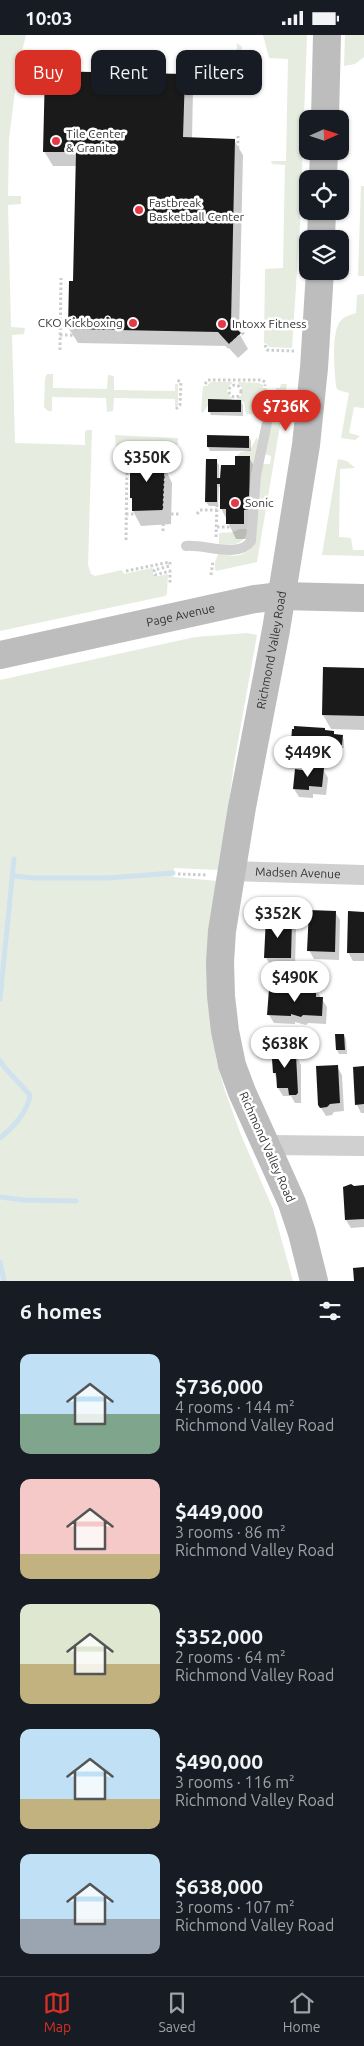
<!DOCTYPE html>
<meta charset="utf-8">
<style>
body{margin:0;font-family:Ubuntu,sans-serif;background:#242831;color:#f1f3f6;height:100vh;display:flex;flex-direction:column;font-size:19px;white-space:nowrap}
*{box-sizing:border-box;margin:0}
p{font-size:16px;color:#9ea1a6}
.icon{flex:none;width:28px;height:28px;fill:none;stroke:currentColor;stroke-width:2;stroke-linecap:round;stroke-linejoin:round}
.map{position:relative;height:1246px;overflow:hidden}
.panel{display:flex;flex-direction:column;background:#171b24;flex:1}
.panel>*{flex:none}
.banner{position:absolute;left:15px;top:15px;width:335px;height:45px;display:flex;gap:10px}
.needle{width:32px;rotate:87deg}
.tools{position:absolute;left:299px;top:75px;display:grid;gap:10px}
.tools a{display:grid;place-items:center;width:50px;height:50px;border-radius:10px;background:#171b24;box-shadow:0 1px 4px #0004;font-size:25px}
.price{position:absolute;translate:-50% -42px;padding:0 11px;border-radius:18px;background:#fff;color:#222;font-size:16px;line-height:32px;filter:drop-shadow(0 1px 2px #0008)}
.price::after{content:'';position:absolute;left:50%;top:30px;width:15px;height:11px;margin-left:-8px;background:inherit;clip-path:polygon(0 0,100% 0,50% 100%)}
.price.current{background:#d93025;color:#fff}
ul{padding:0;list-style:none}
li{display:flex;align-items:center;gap:15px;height:125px;padding:0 20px}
li span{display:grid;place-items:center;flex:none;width:140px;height:100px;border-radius:10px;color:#555}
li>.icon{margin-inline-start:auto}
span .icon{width:60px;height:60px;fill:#fffc;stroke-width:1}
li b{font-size:21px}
h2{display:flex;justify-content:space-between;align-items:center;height:60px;padding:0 20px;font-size:21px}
.tag{padding:0 18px;border-radius:10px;background:#171b24;box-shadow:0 1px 4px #0004;font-size:18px;line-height:45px}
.tag.current{background:#d93025;color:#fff}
.status{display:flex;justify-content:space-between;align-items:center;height:35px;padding:0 25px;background:#171b24;direction:ltr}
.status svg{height:14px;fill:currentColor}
.dock{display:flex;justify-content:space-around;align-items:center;height:70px;border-top:1px solid #363941;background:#171b24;font-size:14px;color:#9ea1a6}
.dock a{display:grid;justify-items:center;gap:2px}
.dock .current{color:#d93025}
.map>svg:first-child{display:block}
</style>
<div class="status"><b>10:03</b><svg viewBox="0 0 49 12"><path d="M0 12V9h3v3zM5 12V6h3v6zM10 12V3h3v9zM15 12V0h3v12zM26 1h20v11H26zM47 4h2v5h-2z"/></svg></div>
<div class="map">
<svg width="364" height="1246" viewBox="0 0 364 1246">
<rect width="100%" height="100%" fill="#fff"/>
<g fill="#e6ecdf">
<polygon points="0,0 26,0 20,24 33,29 31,41 17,39 9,104 8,161 21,161 21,169 8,170 11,292 25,293 24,299 12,300 15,408 85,410 85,397 87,395 92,395 88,530 91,539 95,541 122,535 124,539 152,533 154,542 168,539 167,559 165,561 0,596"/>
<polygon points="263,0 307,0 300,190 292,313 269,312 267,309 264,308 265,234 283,233 285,130 272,129 271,126 286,126 288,24 269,23"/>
<polygon points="345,0 364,0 364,22 355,29 344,31"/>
<polygon points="237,8 242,12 241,24 239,26 179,25 179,21 236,23"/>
<polygon points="361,151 364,151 364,241 358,241"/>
<path d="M364,259v114l-10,-1 -5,26 11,3 -5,4 -14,-2 8,-45 -11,-3 -2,-3c-1,-16 -5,-50 3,-64 3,-6 11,-8 17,-10l1,-18z"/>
<polygon points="47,339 53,339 53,353 107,354 108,340 114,341 114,355 175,356 175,349 178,349 178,371 175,371 175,364 114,363 113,376 107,377 106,363 52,362 52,376 48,376 44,372 45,343"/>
<polygon points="211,347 233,347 228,352 227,357 233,366 210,367 203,378 201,376 203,351 207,351"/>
<path d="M237,347l22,1 4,2v3h4v19l-4,8 -17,-1 -2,-12 -9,-1c8,-6 11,-11 2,-19z"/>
<path d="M281,349h6l-30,178 -41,9c-3,-5 0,-13 3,-18 45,14 37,-31 38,-59 1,-10 4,-20 6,-30h7l1,-8 -6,-2 9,-39 2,-27h4z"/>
<polygon points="115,400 178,403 178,410 171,410 171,415 116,413"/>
<polygon points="257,402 258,406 249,453 250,421 236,421 241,417 250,415"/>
<polygon points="338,424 347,426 355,433 340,434 339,502 351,503 353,515 364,515 364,521 322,520"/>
<path d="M239,494h9c-3,16 -15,17 -29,15v-11l15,-1z"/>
<polygon points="247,598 257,600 234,729 220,835 174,833 173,842 218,846 212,999 217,1028 225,1056 241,1100 273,1174 293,1246 0,1246 0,645 195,602"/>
</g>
<g fill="#0003">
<polygon points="184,40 193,55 192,104 234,105 243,120 239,298 248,314 238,323 227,311 78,308 69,294 74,248 77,131 53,131 44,116"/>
<polygon points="241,366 243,370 243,381 211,380 209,376"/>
<polygon points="249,402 251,406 251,416 210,416 208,412"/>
<polygon points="154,417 160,427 162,427 172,448 171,489 141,491 133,476 133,466 131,463 144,427"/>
<polygon points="249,422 257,437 252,504 236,504 221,473 222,452 219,452 218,471 209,471 206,467 216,426 219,430 219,444"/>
<polygon points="364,634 364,695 331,694 323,680"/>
<polygon points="324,694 326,697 333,697 335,701 342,701 344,705 344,713 327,712 326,726 315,726 313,722 314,712 295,711 292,707"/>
<polygon points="323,734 328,743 326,760 313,759 313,763 299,762 294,754 310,737"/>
<polygon points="335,877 340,885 339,925 314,924 309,915"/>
<polygon points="364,878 364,926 353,926 348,917"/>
<polygon points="274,883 276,886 291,886 296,895 295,931 271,931 266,923"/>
<polygon points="316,955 327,972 326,989 308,988 306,990 295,987 295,989 274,988 269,980 293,957"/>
<polygon points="337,1000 344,1000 346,1004 347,1019 339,1019 337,1015"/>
<polygon points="285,1011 290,1022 296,1021 301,1030 301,1068 295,1068 291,1061 283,1061 278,1053 277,1044 274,1038"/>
<polygon points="337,1031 342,1040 344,1076 334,1077 332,1080 326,1081 319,1070"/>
<polygon points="364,1032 364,1078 361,1078 357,1070"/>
<polygon points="364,1151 364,1192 351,1193 346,1185 354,1152"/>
</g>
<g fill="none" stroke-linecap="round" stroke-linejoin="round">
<g stroke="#cfe2ee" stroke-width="5">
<polyline points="14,841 34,843 108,843 173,838"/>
<polyline points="0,964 14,824"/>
<path d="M0,1026l5,7 25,27c-2,16 -17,33 -30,43"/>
<polyline points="0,1162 24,1165 76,1166"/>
<polyline points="0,1227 4,1246"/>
</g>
</g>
<g fill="#1a1a1a">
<polygon points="45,36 185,39 183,102 235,104 231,288 241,298 229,309 218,297 68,294 69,246 73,246 76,117 43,117"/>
<polygon points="208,364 241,365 241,377 208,377"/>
<polygon points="207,400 249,401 249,413 207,412"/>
<polygon points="143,415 155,415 154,426 163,426 163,432 165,432 163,475 132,476 132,463 130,463 130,426 143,426"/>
<polygon points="235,421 250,421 249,475 244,475 244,489 226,489 226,474 220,474 220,449 217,449 217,467 205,467 206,424 217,424 217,443 220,443 221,430 235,430"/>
<polygon points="323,632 364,633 364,681 322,680"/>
<polygon points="294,691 325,693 325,695 334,696 334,699 343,700 342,710 325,709 324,723 312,722 313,708 291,707 292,694 294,694"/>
<polygon points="309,732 324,733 322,752 309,751 309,755 293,754 295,734 309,736"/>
<polygon points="309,875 336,876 335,917 307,916"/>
<polygon points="348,876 364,877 364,918 347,918"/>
<polygon points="266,882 275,882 275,885 292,885 291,923 264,923"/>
<polygon points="292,952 316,954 316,962 323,962 322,981 303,980 301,982 291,979 291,981 267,980 269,954 292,956"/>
<polygon points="335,999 344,999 345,1015 336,1015"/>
<polygon points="271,1010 286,1010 286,1021 296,1020 298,1058 296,1060 289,1060 288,1053 277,1053 276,1038 273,1038"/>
<polygon points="338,1030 340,1068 330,1069 327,1072 320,1073 318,1070 316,1031"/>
<polygon points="364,1031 364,1069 355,1070 353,1032"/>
<polygon points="351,1149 354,1151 364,1150 364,1184 345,1185 343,1152"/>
<polygon points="364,1232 364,1246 354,1246 353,1233"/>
</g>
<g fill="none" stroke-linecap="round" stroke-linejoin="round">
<g stroke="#cdcdcd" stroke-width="3" stroke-dasharray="2.5 2.5" stroke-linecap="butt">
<polyline points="60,300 213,302 218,303 228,312 243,298 235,289 234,284 238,101"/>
<polyline points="265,310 267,315 294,316"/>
<polyline points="60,315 61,243"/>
<polyline points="205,349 208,345 262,345 265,347 265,351"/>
<circle cx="235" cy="356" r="6"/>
<polyline points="176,374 180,370 181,347 177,345"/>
<polyline points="126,479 179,479"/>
<polyline points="197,479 200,475 217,475"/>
<polyline points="217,492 240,492"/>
<polyline points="163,496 166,430"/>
<polyline points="216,502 217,468"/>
<polyline points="126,505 127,428"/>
<polyline points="126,536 170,527 170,531 154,535 155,540 170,536 170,550"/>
<polyline points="211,540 213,526"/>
<polyline points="178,839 208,840"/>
</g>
<path stroke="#d0d0d0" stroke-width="10" d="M186,511c19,-2 53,13 65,-5l5,-66 11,-52"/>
<g stroke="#d0d0d0" stroke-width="20">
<path id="s1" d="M232,836l132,4"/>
<polyline points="267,1110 364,1111"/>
</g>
<g stroke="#bdbdbd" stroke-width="28">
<polyline points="325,84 327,0"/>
<polyline points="323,144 324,116"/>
<polyline points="321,204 322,176"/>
<path id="s2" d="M0,620l255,-56 26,-3 83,2"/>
<path id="s3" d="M314,1246l-12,-48 -10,-30 -50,-111 -10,-27 -7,-34 -4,-35 -1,-34 2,-31 20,-124 34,-177 30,-185 8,-77 6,-97"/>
</g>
</g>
<g fill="#e63946" stroke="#fff" stroke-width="2">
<circle cx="56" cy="106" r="5"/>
<circle cx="139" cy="175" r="5"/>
<circle cx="133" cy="288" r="5"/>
<circle cx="222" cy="289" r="5"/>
<circle cx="235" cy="468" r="5"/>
</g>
<g text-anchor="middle" stroke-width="5" stroke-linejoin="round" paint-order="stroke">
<g font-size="12" fill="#333" stroke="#fff" text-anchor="start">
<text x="66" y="103">Tile Center<tspan x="66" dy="14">&amp; Granite</tspan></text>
<text x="149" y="172">Fastbreak<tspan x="149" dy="14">Basketball Center</tspan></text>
<text x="123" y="292" text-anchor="end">CKO Kickboxing</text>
<text x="232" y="293">Intoxx Fitness</text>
<text x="245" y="472">Sonic</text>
</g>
<g font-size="12" fill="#333" stroke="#fff">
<text dy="4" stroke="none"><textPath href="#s2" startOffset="185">Page Avenue</textPath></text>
<text dy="4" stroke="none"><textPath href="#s3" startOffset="652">Richmond Valley Road</textPath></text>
<text dy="4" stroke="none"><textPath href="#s1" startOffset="66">Madsen Avenue</textPath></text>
<text transform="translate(267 1112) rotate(66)" y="4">Richmond Valley Road</text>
</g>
</g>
</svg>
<div class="tools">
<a><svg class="needle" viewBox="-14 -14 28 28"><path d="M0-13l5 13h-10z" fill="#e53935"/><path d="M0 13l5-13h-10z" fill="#9ea1a6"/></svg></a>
<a><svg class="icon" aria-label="locate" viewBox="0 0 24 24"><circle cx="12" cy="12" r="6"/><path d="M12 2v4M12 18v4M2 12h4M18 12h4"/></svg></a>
<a><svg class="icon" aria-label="layers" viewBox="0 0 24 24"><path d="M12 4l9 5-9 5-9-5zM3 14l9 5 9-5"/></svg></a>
</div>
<b class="price current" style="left:286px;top:397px">$736K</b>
<b class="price" style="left:147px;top:448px">$350K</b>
<b class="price" style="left:308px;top:743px">$449K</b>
<b class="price" style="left:278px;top:904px">$352K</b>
<b class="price" style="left:295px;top:968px">$490K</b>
<b class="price" style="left:285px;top:1034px">$638K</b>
<div class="banner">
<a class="tag current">Buy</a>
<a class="tag">Rent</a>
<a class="tag">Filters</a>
</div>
</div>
<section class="panel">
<h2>6 homes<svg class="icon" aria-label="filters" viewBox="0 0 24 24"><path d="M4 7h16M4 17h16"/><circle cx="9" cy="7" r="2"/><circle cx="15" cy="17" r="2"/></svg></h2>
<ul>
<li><span style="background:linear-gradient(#bfe0f5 60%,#7fa58c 0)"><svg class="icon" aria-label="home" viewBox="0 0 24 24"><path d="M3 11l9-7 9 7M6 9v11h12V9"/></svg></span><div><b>$736,000</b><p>4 rooms · 144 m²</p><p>Richmond Valley Road</p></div></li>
<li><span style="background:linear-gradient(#f6c9c9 75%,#c2b280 0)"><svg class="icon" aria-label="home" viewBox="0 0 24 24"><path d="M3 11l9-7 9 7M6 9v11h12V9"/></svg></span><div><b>$449,000</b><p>3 rooms · 86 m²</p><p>Richmond Valley Road</p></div></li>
<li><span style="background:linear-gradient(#dfe7d0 60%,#c2b280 0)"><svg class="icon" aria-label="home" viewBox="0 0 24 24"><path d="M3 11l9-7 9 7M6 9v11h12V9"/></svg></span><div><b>$352,000</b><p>2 rooms · 64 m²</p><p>Richmond Valley Road</p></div></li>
<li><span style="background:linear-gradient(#bfe0f5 70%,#c2b280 0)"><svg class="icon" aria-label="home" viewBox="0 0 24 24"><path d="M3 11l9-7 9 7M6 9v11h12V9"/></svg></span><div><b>$490,000</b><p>3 rooms · 116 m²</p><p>Richmond Valley Road</p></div></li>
<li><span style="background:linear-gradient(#bfe0f5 65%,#9aa5b1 0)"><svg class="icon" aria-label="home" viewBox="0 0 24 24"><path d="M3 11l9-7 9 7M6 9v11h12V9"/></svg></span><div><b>$638,000</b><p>3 rooms · 107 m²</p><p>Richmond Valley Road</p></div></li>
</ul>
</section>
<nav class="dock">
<a class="current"><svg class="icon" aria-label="map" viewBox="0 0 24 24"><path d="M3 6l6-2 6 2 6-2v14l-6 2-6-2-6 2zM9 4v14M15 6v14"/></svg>Map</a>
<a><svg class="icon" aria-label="saved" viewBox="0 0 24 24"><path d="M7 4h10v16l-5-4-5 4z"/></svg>Saved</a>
<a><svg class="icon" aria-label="home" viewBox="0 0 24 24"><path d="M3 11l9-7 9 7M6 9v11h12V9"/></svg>Home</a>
</nav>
